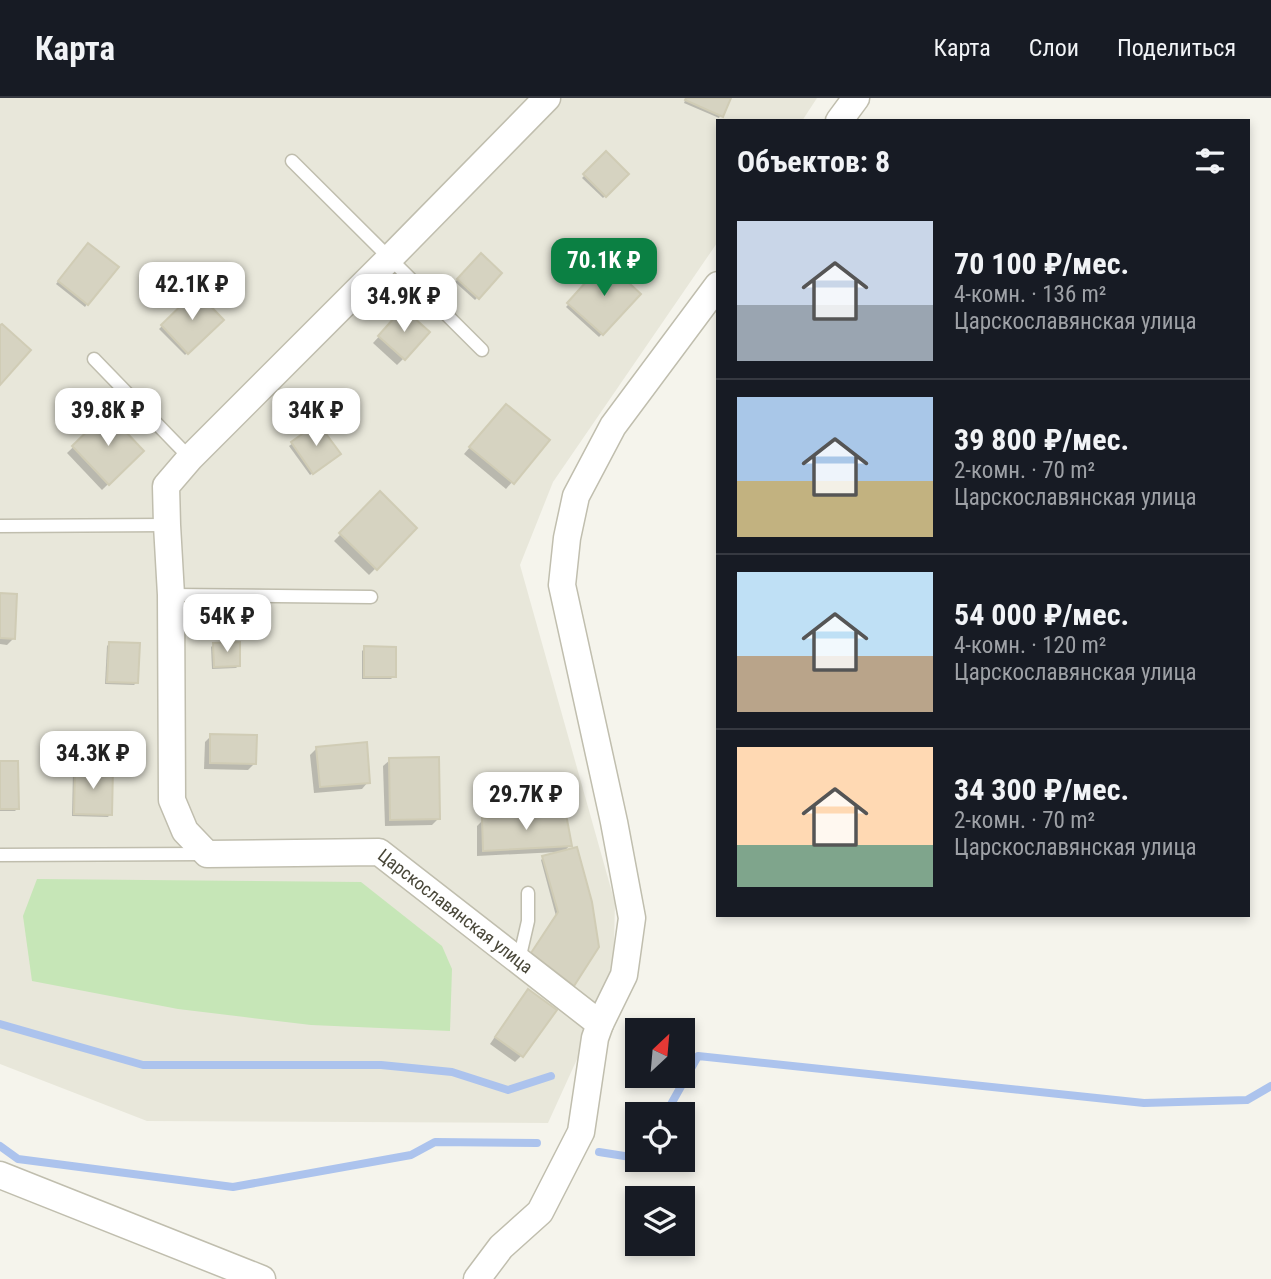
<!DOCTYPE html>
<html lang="ru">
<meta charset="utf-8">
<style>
body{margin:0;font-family:"Roboto Condensed",sans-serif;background:#20242c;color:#f1f3f6;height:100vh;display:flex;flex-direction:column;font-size:26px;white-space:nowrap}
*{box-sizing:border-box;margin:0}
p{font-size:23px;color:#9ea1a6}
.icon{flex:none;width:38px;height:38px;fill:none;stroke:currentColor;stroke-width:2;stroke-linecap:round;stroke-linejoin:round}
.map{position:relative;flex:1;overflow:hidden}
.panel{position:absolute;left:716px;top:21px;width:534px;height:798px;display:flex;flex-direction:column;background:#171b24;border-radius:0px;box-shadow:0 4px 10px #0003}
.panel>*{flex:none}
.needle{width:46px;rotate:26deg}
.tools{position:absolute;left:625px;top:920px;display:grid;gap:14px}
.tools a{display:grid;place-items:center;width:70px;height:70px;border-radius:0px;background:#171b24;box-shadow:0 4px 10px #0003;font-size:35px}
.price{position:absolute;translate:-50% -60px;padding:0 16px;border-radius:14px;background:#fff;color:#222;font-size:23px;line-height:46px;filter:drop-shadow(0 2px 4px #0008)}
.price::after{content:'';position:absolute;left:50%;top:42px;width:21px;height:16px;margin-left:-10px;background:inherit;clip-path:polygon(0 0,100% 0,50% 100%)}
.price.on{background:#0b8043;color:#fff}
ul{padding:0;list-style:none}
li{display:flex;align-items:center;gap:21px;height:175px;padding:0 21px}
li+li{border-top:2px solid #363941}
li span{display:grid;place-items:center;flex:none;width:196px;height:140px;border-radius:0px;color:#555}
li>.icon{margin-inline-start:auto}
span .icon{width:84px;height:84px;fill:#fffc;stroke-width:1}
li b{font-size:30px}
h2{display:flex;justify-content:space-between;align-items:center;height:84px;padding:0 21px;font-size:30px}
header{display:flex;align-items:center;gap:42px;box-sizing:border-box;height:98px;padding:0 35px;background:#171b24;border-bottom:2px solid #363941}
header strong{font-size:33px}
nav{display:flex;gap:38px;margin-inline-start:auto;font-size:24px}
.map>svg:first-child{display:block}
</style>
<header>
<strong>Карта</strong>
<nav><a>Карта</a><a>Слои</a><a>Поделиться</a></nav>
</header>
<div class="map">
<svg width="1271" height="1181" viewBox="0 0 1271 1181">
<rect width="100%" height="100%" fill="#f5f4ec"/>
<polygon fill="#e8e7da" points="0,0 817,0 802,23 718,23 717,145 553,384 520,467 615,805 613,882 548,1025 147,1023 0,966"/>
<polygon fill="#c6e6b7" points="37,781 361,784 442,848 452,871 450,933 311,927 178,911 32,883 23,818"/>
<g fill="#0003">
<polygon points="686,0 729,0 719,20 684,5"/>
<polygon points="606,56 626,76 603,100 582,80"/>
<polygon points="86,150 87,206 85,209 56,186"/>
<polygon points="481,158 500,176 475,202 455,184"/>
<polygon points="606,166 638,196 599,239 566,209"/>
<polygon points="196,196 221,222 185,257 159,231"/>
<polygon points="397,219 404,260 397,267 373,245"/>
<polygon points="500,314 547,343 506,391 464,356"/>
<polygon points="107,317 142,353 102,392 67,355"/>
<polygon points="318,327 336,359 310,377 289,348"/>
<polygon points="380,396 415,430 369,477 334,443"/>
<polygon points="0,497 14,540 7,547 0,546"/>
<polygon points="110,545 136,585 134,587 105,586 107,548"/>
<polygon points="214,546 239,567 236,570 212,571 211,549"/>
<polygon points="365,550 394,578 391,581 362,581 362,553"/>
<polygon points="211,638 254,666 248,672 204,671 205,644"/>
<polygon points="317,650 368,684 362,691 314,695 310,657"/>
<polygon points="390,662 439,720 432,727 385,728 383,668"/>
<polygon points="0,665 18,710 15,713 0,713"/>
<polygon points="76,670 110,716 108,719 72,718 73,673"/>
<polygon points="483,722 570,747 563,755 573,886 570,889 529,858 556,818 541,762 543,760 558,754 477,758 477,728"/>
<polygon points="529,893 554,912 521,958 515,964 490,946 522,899"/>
</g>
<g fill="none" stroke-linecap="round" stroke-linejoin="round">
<g stroke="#acc3ed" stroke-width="8">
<polyline points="0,926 143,967 381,967 452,974 508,992 551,978"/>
<polyline points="665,1017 698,958 1144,1005 1247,1002 1271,988"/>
<polyline points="0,1048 18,1061 233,1089 411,1057 435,1044 537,1045"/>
<polyline points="599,1054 637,1060"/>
</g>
</g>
<g fill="#d6d3c1" stroke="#d0ccb5" stroke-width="2">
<polygon points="686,0 731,0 723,19 685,2"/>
<polygon points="606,53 629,76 606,99 583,76"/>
<polygon points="88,145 119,169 88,207 58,183"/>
<polygon points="481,155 502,175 479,201 457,181"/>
<polygon points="605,163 641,196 603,237 567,205"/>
<polygon points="196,193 224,222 188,256 161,227"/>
<polygon points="403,210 430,234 405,262 378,238"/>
<polygon points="2,226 31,252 0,287 0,227"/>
<polygon points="506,306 550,342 514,386 469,349"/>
<polygon points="107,314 144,353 109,387 72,348"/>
<polygon points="318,325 341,356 313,376 291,344"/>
<polygon points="380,393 417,430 377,472 339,435"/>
<polygon points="0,495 17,496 15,541 0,540"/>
<polygon points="109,544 140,545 138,585 107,584"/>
<polygon points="240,544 240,568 214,569 213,545"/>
<polygon points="364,548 396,549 396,579 364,579"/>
<polygon points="210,636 257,637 256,666 210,665"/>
<polygon points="367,644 370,685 320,689 316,649"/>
<polygon points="439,659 440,721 390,722 389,660"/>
<polygon points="0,663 18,663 19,711 0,711"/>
<polygon points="75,668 113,669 112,717 74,716"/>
<polygon points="566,716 572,748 483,753 482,720"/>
<polygon points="577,749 592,804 599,849 574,888 531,855 558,814 542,758"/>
<polygon points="528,891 557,912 523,959 495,939"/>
</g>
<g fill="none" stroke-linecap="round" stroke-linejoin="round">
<defs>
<g id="lane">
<polyline points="292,63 482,252"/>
<polyline points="94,261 190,360"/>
<polyline points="0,428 167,427"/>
<polyline points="171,497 371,499"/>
<polyline points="0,757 203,756"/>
<polyline points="519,862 528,823 528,795"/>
</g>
<g id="street">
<path id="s1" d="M547,0l-157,160 -200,200 -24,28 1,39 4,70 1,205 13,31 22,23 172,-2 221,172"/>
<polyline points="839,23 856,0"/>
<polyline points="0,1077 262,1181"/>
<polyline points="477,1181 501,1149 540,1114 581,1034 595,940 600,926 624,877 632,820 614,724 562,487 567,440 576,398 613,328 718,187"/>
</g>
</defs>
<use href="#lane" stroke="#c0beae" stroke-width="15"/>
<use href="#street" stroke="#c0beae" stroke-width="29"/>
<use href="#lane" stroke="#fff" stroke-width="12"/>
<use href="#street" stroke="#fff" stroke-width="26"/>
</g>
<g text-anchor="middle" stroke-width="7" stroke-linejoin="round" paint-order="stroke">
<g font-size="18" fill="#494739" stroke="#fff">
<text dy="6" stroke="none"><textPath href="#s1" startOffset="1192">Царскославянская улица</textPath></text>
</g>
</g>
</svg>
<div class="tools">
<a><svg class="needle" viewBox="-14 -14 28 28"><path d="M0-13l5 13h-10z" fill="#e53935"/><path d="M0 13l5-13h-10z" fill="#9ea1a6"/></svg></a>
<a><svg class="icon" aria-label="locate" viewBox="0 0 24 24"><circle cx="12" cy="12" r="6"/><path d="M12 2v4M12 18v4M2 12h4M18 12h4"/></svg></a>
<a><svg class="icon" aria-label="layers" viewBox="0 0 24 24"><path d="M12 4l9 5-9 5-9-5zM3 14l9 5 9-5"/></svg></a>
</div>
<b class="price on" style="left:604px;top:200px">70.1K ₽</b>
<b class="price" style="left:192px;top:224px">42.1K ₽</b>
<b class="price" style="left:404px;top:236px">34.9K ₽</b>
<b class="price" style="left:108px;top:350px">39.8K ₽</b>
<b class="price" style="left:316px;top:350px">34K ₽</b>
<b class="price" style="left:227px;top:556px">54K ₽</b>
<b class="price" style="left:93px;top:693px">34.3K ₽</b>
<b class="price" style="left:526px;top:734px">29.7K ₽</b>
<section class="panel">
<h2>Объектов: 8<svg class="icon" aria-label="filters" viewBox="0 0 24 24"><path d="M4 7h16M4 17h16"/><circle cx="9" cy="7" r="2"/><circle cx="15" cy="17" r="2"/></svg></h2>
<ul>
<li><span style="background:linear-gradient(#c9d6e8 60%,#9aa5b1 0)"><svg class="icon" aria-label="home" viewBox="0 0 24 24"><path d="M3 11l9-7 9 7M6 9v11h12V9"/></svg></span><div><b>70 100 ₽/мес.</b><p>4-комн. · 136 m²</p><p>Царскославянская улица</p></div></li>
<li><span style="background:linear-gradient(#a9c7e8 60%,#c2b280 0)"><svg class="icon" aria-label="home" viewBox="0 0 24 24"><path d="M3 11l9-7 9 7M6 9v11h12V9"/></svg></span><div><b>39 800 ₽/мес.</b><p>2-комн. · 70 m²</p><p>Царскославянская улица</p></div></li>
<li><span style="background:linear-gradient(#bfe0f5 60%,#b9a48a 0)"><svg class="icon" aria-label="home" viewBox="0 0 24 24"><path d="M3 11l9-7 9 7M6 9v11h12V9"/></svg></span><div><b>54 000 ₽/мес.</b><p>4-комн. · 120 m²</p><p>Царскославянская улица</p></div></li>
<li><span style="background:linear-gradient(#ffd9b3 70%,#7fa58c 0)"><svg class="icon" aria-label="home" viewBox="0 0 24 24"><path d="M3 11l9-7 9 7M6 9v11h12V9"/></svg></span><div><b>34 300 ₽/мес.</b><p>2-комн. · 70 m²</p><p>Царскославянская улица</p></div></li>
</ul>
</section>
</div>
